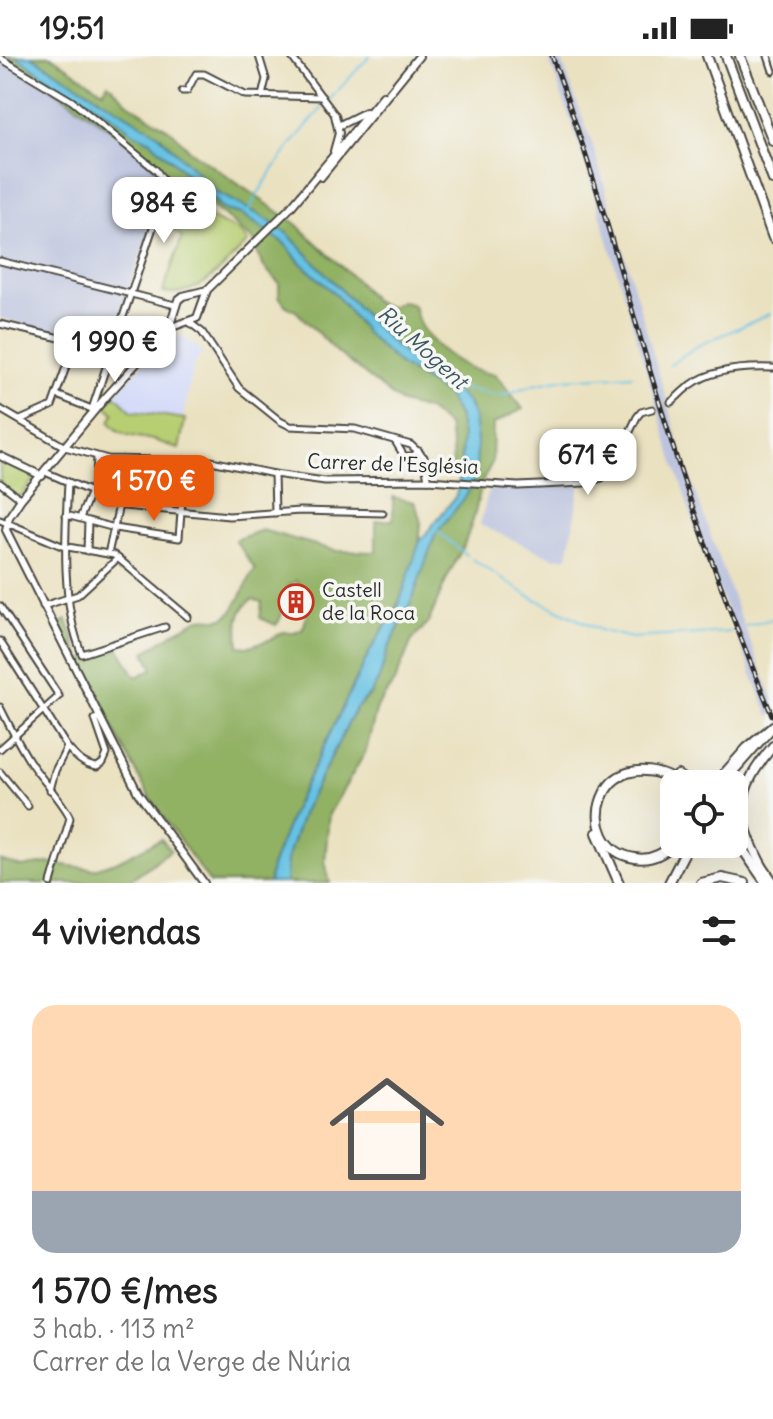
<!DOCTYPE html>
<html lang="es">
<meta charset="utf-8">
<style>
body{margin:0;font-family:Delius,sans-serif;background:#f6f6f6;color:#222;height:100vh;display:flex;flex-direction:column;font-size:30px;white-space:nowrap}
*{box-sizing:border-box;margin:0}
p{font-size:26px;color:#767676}
.icon{flex:none;width:44px;height:44px;fill:none;stroke:currentColor;stroke-width:2;stroke-linecap:round;stroke-linejoin:round}
.map{position:relative;height:827px;overflow:hidden}
.drawer{display:flex;flex-direction:column;background:#fff;flex:1}
.drawer>*{flex:none}
.controls{position:absolute;left:660px;top:714px;display:grid;gap:16px}
.controls a{display:grid;place-items:center;width:88px;height:88px;border-radius:16px;background:#fff;box-shadow:0 8px 32px #0002;font-size:40px}
.price{position:absolute;translate:-50% -68px;padding:0 18px;border-radius:16px;background:#fff;color:#222;font-size:26px;line-height:52px;filter:drop-shadow(0 2px 4px #0008)}
.price::after{content:'';position:absolute;left:50%;top:48px;width:24px;height:18px;margin-left:-12px;background:inherit;clip-path:polygon(0 0,100% 0,50% 100%)}
.price.selected{background:#ea580c;color:#fff}
ul{padding:0;list-style:none}
li{display:grid;align-content:center;gap:16px;height:424px;padding:0 32px}
li span{display:grid;place-items:center;height:248px;border-radius:24px;color:#555}
li>.icon{margin-inline-start:auto}
span .icon{width:144px;height:144px;fill:#fffc;stroke-width:1}
li b{font-size:34px}
h2{display:flex;justify-content:space-between;align-items:center;height:96px;padding:0 32px;font-size:34px}
.status{display:flex;justify-content:space-between;align-items:center;height:56px;padding:0 40px;background:#fff;direction:ltr}
.status svg{height:22px;fill:currentColor}
.map>svg:first-child{display:block}
</style>
<div class="status"><b>19:51</b><svg viewBox="0 0 49 12"><path d="M0 12V9h3v3zM5 12V6h3v6zM10 12V3h3v9zM15 12V0h3v12zM26 1h20v11H26zM47 4h2v5h-2z"/></svg></div>
<div class="map">
<svg width="773" height="827" viewBox="0 0 773 827">
<rect width="100%" height="100%" fill="#f6f6f2"/>
<filter id="ink" filterUnits="userSpaceOnUse"><feTurbulence type="fractalNoise" baseFrequency=".0125" numOctaves="2"/><feDisplacementMap in="SourceGraphic" scale="16" xChannelSelector="R" yChannelSelector="G"/><feConvolveMatrix kernelMatrix="1 2 1 2 8 2 1 2 1" color-interpolation-filters="sRGB"/></filter>
<filter id="wash" filterUnits="userSpaceOnUse"><feTurbulence type="fractalNoise" baseFrequency=".006" numOctaves="4" result="noise"/><feDisplacementMap in="SourceGraphic" scale="32" xChannelSelector="R" yChannelSelector="G"/><feGaussianBlur stdDeviation="1.8" result="paint"/><feColorMatrix in="noise" values="0 0 0 0 0 0 0 0 0 0 0 0 0 0 0 0 0 1.4 0 .05"/><feComposite in="paint" operator="in"/></filter>
<g filter="url(#wash)">
<rect width="100%" height="100%" fill="#eae1c0"/>
<polygon fill="#d2d9f9" points="168,280 186,282 203,296 194,308 183,361 132,355 115,339"/>
<g fill="#bcc3de">
<polygon points="0,0 6,0 120,80 168,124 108,290 0,262"/>
<polygon points="548,0 560,0 594,93 685,408 735,547 773,643 773,658 769,660 704,498 667,385 584,103"/>
<polygon points="490,429 517,432 580,429 568,501 554,502 480,469"/>
</g>
<g fill="#b7ce72" stroke="#717c4e" stroke-width="2">
<path d="M174,137c17,4 23,14 37,25 13,10 28,8 37,24 -24,23 -48,57 -85,50l19,-55 -9,-8 -15,-7 7,-21z"/>
<path d="M115,339l17,16 53,8 -6,30c-7,-2 -13,-5 -20,-7 -18,-7 -37,-2 -49,-20l4,-9 -9,-8z"/>
<polygon points="0,401 33,416 35,422 19,442 0,427"/>
</g>
<g fill="#91b164" stroke="#5e6e48" stroke-width="2" fill-rule="evenodd">
<polygon points="6,0 16,0 58,29 93,47 134,77 151,85 224,154 242,158 285,188 300,206 337,240 367,278 399,308 448,340 459,362 462,381 461,415 458,422 453,417 452,390 448,370 428,354 401,347 338,297 296,255 285,249 279,240 279,227 264,211 256,196 260,190 183,126 168,124 120,80"/>
<path d="M31,0h20l52,35 5,-8 20,20 45,29 16,18 107,74 61,57 19,22 14,4 13,-6 10,4c4,8 4,16 9,23 16,23 46,45 73,46l28,35 -30,15 -1,39 -9,16 -9,38 -10,28 -17,33 -18,43 -18,21 -15,37 -19,28 -11,44 -37,63 -4,47 5,22h-44v-22l17,-49 53,-104 14,-13 9,-16 9,-30 23,-46 24,-68 31,-39 10,-18 1,-36 -3,-25 -4,-11 -27,-27 -38,-25 -23,-21 -94,-99 -26,-18 -45,-23 -59,-59z"/>
<path d="M393,441l21,5 2,3 5,18 -2,22 -19,56 -30,50 -75,155 -24,61 -2,16h-59l-60,-85 -92,-174 9,-4 14,40 38,-11 17,28 17,-8 -8,-17c12,-8 44,-30 55,-33 12,-2 21,4 30,-6 9,-8 16,-31 25,-44l-20,-29 27,-10 75,21 39,1v-31l17,-1zM296,525c15,9 12,33 7,48l-8,4 -13,-1 -10,7 -25,8 -8,-1c-1,-20 -4,-33 13,-47l10,3 -2,16 16,7c12,-12 0,-33 20,-44z"/>
<polygon points="161,783 171,794 130,824 131,827 0,827 0,804 22,811 47,807 94,813 116,806"/>
</g>
<polygon fill="#66c2e4" stroke="#487688" stroke-width="2" points="16,0 31,0 158,78 217,137 262,160 288,178 382,277 405,298 443,323 468,347 474,361 477,386 476,422 466,440 435,479 411,547 388,593 379,623 370,638 356,652 303,756 287,803 286,827 269,827 271,811 295,750 370,595 398,550 420,485 456,440 461,414 462,381 459,361 446,338 399,308 367,278 337,240 300,206 285,188 242,158 224,154 151,85 134,77 93,47 58,29"/>
<g fill="none" stroke-linecap="round" stroke-linejoin="round">
<g stroke="#66c2e4" stroke-width="2">
<path d="M248,156c30,-59 77,-108 122,-156"/>
<polyline points="670,309 695,291 770,258"/>
<polyline points="450,330 501,340 533,329 564,323 633,319"/>
<polyline points="436,474 466,499"/>
<polyline points="472,503 527,539 602,575 632,582 731,576"/>
<polyline points="746,570 773,563"/>
</g>
</g>
</g>
<g filter="url(#ink)">
<g fill="none" stroke-linecap="round" stroke-linejoin="round">
<polyline stroke="#c4bda2" stroke-width="5" stroke-dasharray="5 2.5" stroke-linecap="butt" points="652,353 671,346"/>
<defs>
<g id="minor">
<polyline points="259,0 266,23 262,40"/>
<polyline points="291,0 335,59"/>
<polyline points="768,0 773,15"/>
<polyline points="0,2 72,45 156,114 167,130 92,353"/>
<polyline points="182,35 187,35 196,18 204,18 245,39 322,41"/>
<polyline points="0,205 175,249"/>
<polyline points="189,266 202,276 239,332 280,365 290,370 355,373 411,389 424,401 428,424"/>
<polyline points="0,268 111,294"/>
<polyline points="57,339 94,354"/>
<path d="M671,346c7,-5 12,-12 20,-17 21,-16 56,-18 82,-17"/>
<polyline points="0,353 65,391 108,403 211,405 274,418 325,425 428,424 518,430 584,427 602,422 620,396 637,361 641,356 652,353"/>
<polyline points="20,364 52,350 75,286"/>
<polyline points="395,385 404,400 413,400 419,395"/>
<polyline points="45,416 124,450 229,460 300,455 383,457"/>
<polyline points="274,418 275,457"/>
<polyline points="0,427 21,443"/>
<path d="M68,427c-3,53 -7,121 14,171l83,-27"/>
<polyline points="66,459 115,472 179,482 185,404"/>
<polyline points="80,462 96,423 97,401"/>
<polyline points="0,464 62,490 114,499 188,561"/>
<polyline points="87,495 88,465"/>
<polyline points="108,498 119,449"/>
<polyline points="0,550 59,640 0,693"/>
<polyline points="43,550 78,539 118,502"/>
<path d="M0,585l67,106c9,10 16,18 30,20l6,-4 4,-9 -12,-35 4,-2"/>
<path d="M0,651c10,20 20,40 32,58 8,12 35,42 38,53l-19,65"/>
<polyline points="0,716 28,750"/>
<polyline points="50,734 55,715 67,691"/>
</g>
<g id="tertiary">
<polyline points="338,70 366,56"/>
<polyline points="334,95 339,77 335,59"/>
<polyline points="321,121 419,0"/>
<polyline points="169,272 197,262 207,234 290,152 383,40"/>
<polyline points="0,400 42,420"/>
<polyline points="204,827 138,737 6,474 9,461 21,443 105,342 169,272 178,244 183,240 207,234"/>
</g>
<g id="trunk">
<polyline points="707,0 773,182"/>
<polyline points="722,728 773,670"/>
<polyline points="669,827 689,788"/>
</g>
<g id="motorway">
<polyline points="726,0 773,124"/>
<polyline points="740,0 773,85"/>
<polyline points="678,719 692,728"/>
<polyline points="715,728 747,692 770,673"/>
<polyline points="734,771 747,789"/>
<polyline points="597,777 619,827"/>
<polyline points="734,781 766,827"/>
<path d="M674,788c-11,10 -24,17 -39,14 -64,-9 -40,-126 48,-74"/>
<polyline points="760,807 773,826"/>
<path d="M762,810c-27,-52 -27,-74 11,-120"/>
<polyline points="701,827 722,822 745,827"/>
</g>
</defs>
<use href="#minor" stroke="#484641" stroke-width="9"/>
<use href="#tertiary" stroke="#484641" stroke-width="10"/>
<use href="#trunk" stroke="#484641" stroke-width="12"/>
<use href="#motorway" stroke="#484641" stroke-width="12"/>
<use href="#minor" stroke="#fff" stroke-width="5"/>
<use href="#tertiary" stroke="#fff" stroke-width="6"/>
<use href="#trunk" stroke="#fff" stroke-width="8"/>
<use href="#motorway" stroke="#fff" stroke-width="8"/>
<defs>
<path id="rail" d="M552,0c50,136 84,276 128,413 27,83 58,165 92,246"/>
</defs>
<use href="#rail" stroke="#2b2b2b" stroke-width="5"/>
<use href="#rail" stroke="#f6f6f2" stroke-width="2" stroke-dasharray="6" stroke-linecap="butt"/>
</g>
</g>
<defs>
<symbol id="building-ring" viewBox="-11 -11 22 22"><circle r="9.5" fill="#f6f6f2" stroke="#c8321e" stroke-width="1.5"/><path d="M-4-6H4V6H1V3H-1V6H-4ZM-2.5-4.3h1.7v1.8h-1.7ZM.8-4.3h1.7v1.8H.8ZM-2.5-1h1.7V.8h-1.7ZM.8-1h1.7V.8H.8Z" fill="#c8321e"/></symbol>
</defs>
<g fill-rule="evenodd">
<use href="#building-ring" x="276" y="526" width="40" height="40"/>
</g>
<g text-anchor="middle" stroke-width="7" stroke-linejoin="round" paint-order="stroke">
<g font-size="20" fill="#2b2b2b" stroke="#f6f6f2">
<text transform="translate(393 408) rotate(2)" y="7">Carrer de l'Església</text>
</g>
<g font-size="20" fill="#2b2b2b" stroke="#f6f6f2" text-anchor="start">
<text x="322" y="541">Castell<tspan x="322" dy="23">de la Roca</tspan></text>
</g>
<g font-size="22" font-style="italic" fill="#3d5862" stroke="#f6f6f2">
<text transform="translate(423 291) rotate(42)" y="8">Riu Mogent</text>
</g>
</g>
</svg>
<div class="controls">
<a><svg class="icon" aria-label="locate" viewBox="0 0 24 24"><circle cx="12" cy="12" r="6"/><path d="M12 2v4M12 18v4M2 12h4M18 12h4"/></svg></a>
</div>
<b class="price" style="left:164px;top:189px">984 €</b>
<b class="price" style="left:115px;top:328px">1 990 €</b>
<b class="price" style="left:588px;top:441px">671 €</b>
<b class="price selected" style="left:154px;top:467px">1 570 €</b>
</div>
<section class="drawer">
<h2>4 viviendas<svg class="icon" aria-label="filters" viewBox="0 0 24 24"><path d="M4 7h16M4 17h16"/><circle cx="9" cy="7" r="2"/><circle cx="15" cy="17" r="2"/></svg></h2>
<ul>
<li><span style="background:linear-gradient(#ffd9b3 75%,#9aa5b1 0)"><svg class="icon" aria-label="home" viewBox="0 0 24 24"><path d="M3 11l9-7 9 7M6 9v11h12V9"/></svg></span><div><b>1 570 €/mes</b><p>3 hab. · 113 m²</p><p>Carrer de la Verge de Núria</p></div></li>
</ul>
</section>
